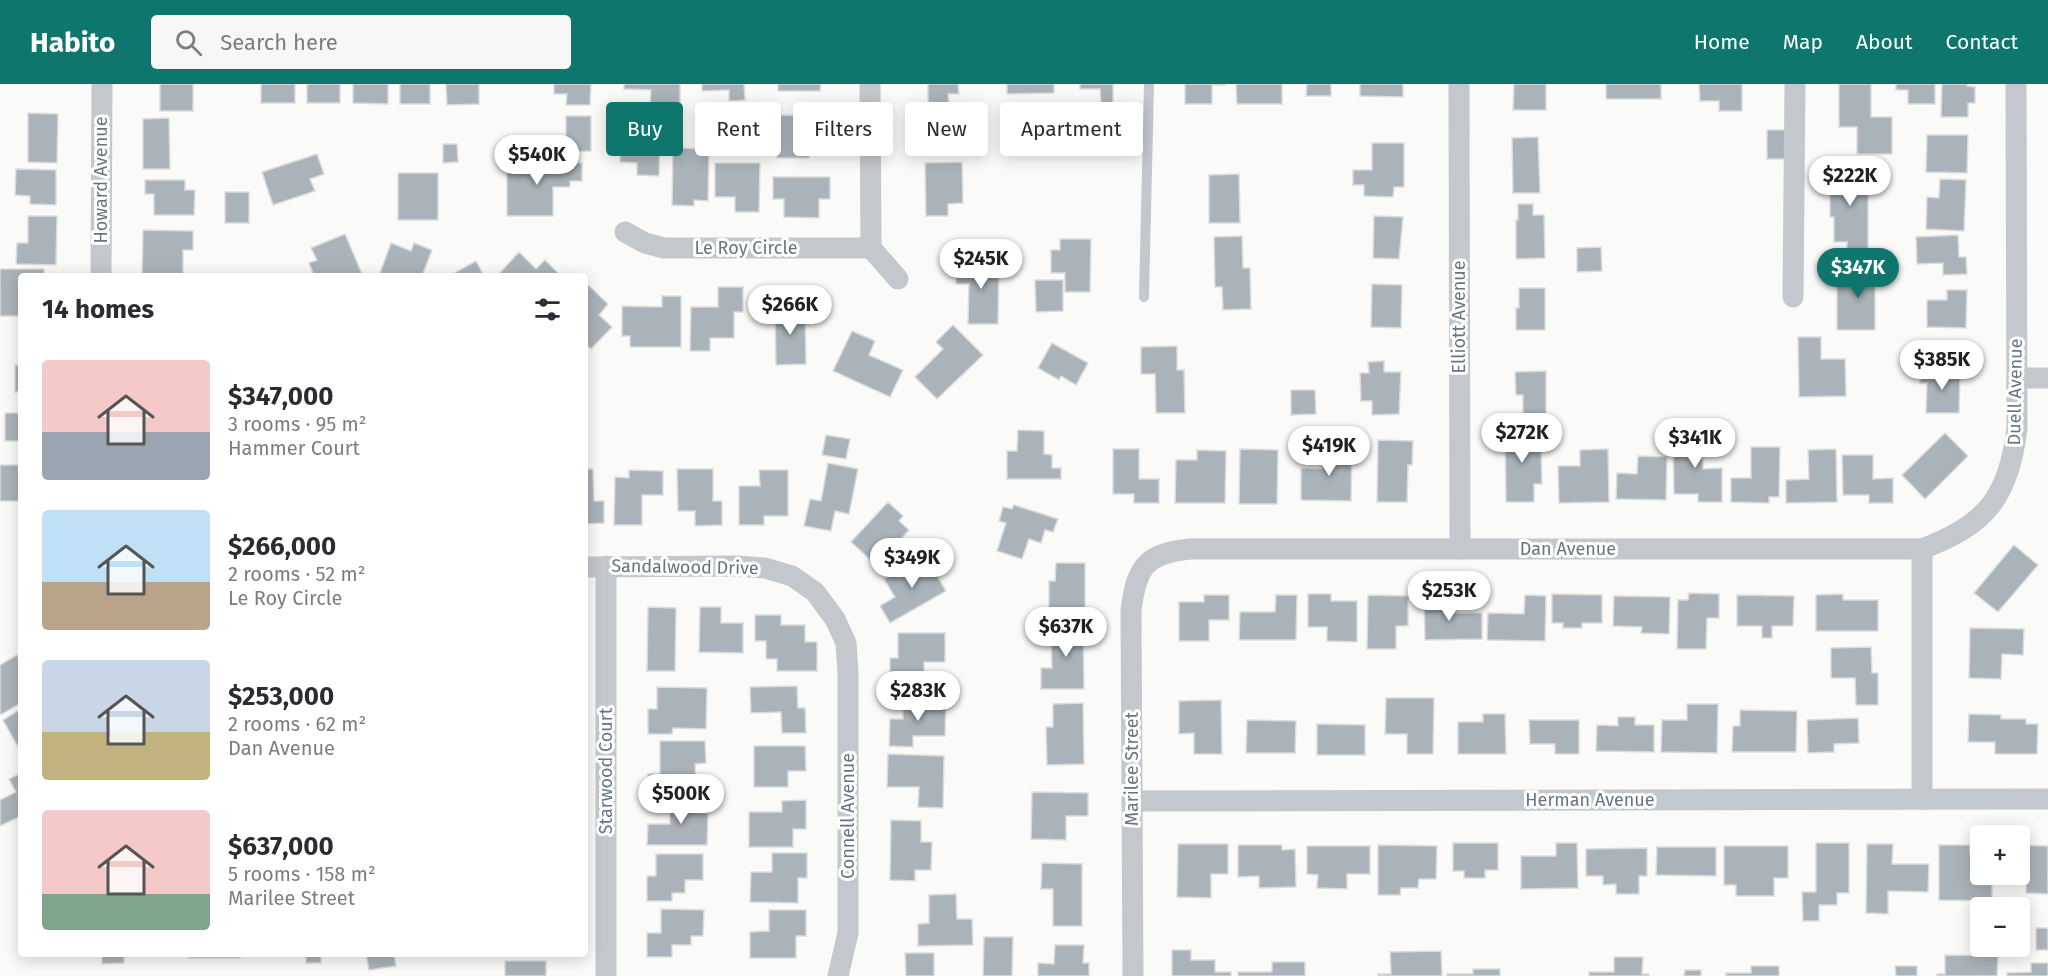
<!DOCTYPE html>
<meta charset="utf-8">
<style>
body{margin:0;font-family:"Fira Sans",sans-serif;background:#f7f7f7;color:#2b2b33;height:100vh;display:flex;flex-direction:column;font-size:22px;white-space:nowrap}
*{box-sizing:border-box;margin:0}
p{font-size:20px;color:#7c7c81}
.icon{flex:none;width:33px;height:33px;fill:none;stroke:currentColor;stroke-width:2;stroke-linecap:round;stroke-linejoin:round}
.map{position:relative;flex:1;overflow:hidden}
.details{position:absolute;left:18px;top:189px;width:570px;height:684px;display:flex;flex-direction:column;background:#fff;border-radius:6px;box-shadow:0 3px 15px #0003}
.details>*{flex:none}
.banner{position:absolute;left:606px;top:18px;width:570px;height:54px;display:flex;gap:12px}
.buttons{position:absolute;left:1970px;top:741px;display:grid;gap:12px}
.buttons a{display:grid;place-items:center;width:60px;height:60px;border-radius:6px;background:#fff;box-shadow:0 3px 15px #0003;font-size:30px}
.price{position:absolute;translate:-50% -51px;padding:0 14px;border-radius:21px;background:#fff;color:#222;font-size:20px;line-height:39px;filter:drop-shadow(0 2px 3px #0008)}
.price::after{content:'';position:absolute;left:50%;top:36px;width:18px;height:14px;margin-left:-9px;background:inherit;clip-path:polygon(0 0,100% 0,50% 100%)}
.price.on{background:#0f766e;color:#fff}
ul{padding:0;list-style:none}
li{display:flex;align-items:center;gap:18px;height:150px;padding:0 24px}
li span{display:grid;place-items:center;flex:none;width:168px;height:120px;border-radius:6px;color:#555}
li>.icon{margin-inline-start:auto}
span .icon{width:72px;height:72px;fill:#fffc;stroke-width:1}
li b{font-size:26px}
h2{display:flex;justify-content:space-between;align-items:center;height:72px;padding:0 24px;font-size:26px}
.chip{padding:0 21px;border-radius:6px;background:#fff;box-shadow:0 3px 15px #0003;font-size:21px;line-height:54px}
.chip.on{background:#0f766e;color:#fff}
header{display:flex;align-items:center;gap:36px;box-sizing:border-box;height:84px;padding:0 30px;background:#0f766e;color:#fff}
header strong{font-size:28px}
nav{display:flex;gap:33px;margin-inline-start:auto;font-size:21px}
.search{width:420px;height:54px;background:#f7f7f7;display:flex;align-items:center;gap:15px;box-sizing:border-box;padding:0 21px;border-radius:6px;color:#7c7c81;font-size:22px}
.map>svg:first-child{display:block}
</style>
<header>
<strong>Habito</strong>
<div class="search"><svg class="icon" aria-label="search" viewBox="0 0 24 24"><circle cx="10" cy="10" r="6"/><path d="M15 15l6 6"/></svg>Search here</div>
<nav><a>Home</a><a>Map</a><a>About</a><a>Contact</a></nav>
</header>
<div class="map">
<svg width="2048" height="892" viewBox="0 0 2048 892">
<rect width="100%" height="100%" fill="#fafaf8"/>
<g fill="#aab3b9" stroke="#dcdcda" stroke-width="1.5">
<rect x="160" y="0" width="33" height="27"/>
<rect x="261" y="0" width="34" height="19"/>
<rect x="307" y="0" width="33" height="19"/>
<polygon points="353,0 388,0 388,20 353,19"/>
<rect x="400" y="0" width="30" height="20"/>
<polygon points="446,0 479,0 479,20 447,21"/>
<polygon points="554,0 591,0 590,21 566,21 567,10 554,10"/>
<polygon points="624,0 680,0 680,23 650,22 651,6 624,5"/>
<polygon points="702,0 744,0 745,16 729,17 729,6 702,7"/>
<polygon points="778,0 821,0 820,7 778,7"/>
<polygon points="928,0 958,0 959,10 948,10 949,20 928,21"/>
<polygon points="1007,0 1054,0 1054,9 1007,10"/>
<polygon points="1080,0 1113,0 1113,19 1101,19 1100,5 1080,5"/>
<polygon points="1185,0 1225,0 1225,1 1212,1 1212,20 1185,20"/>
<polygon points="1236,0 1282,0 1282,20 1237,20"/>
<polygon points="1307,0 1331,0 1331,12 1306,12"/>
<polygon points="1360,0 1403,0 1403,13 1360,12"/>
<polygon points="1514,0 1546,0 1546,26 1513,26"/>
<rect x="1606" y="0" width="55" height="15"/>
<polygon points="1699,0 1742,0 1742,27 1719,27 1719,17 1700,17"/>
<polygon points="1839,0 1871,0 1871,33 1892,33 1892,70 1857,70 1857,43 1839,43"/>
<polygon points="1896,0 1935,0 1935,20 1908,20 1908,6 1896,6"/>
<polygon points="1942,0 1967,0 1967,2 1975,3 1975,19 1968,19 1968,33 1941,33"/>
<polygon points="28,29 58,30 57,79 28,78"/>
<polygon points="778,31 830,32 829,57 819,57 819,64 809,64 809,74 777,74"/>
<polygon points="566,32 591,32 591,67 566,68"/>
<polygon points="1073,33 1090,34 1090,49 1073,49"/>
<polygon points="169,34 170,85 143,85 143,35"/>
<polygon points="621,38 660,39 659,92 637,91 637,79 620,78"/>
<rect x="1767" y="46" width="21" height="29"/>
<polygon points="1927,51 1968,51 1967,89 1926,88"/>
<polygon points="1538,53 1540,109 1513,109 1512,54"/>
<polygon points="1372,59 1404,59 1404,103 1394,103 1393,113 1364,112 1364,101 1353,101 1353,86 1372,86"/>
<polygon points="443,60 457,60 458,78 443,79"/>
<polygon points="673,64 709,65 708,117 694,116 694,122 672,121"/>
<polygon points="317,70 324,90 310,95 315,107 273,121 262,88"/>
<polygon points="962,78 963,119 948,120 948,132 926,132 925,79"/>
<polygon points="507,79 582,79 582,97 570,97 570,103 553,103 553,132 507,132"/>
<polygon points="715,79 760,79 759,128 735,128 735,113 715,113"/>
<polygon points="16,85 56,86 56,121 30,120 30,112 15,111"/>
<polygon points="1830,85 1868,85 1868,165 1847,165 1847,158 1834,158 1834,133 1830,133"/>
<rect x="398" y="89" width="40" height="47"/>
<polygon points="1239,90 1240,139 1209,139 1209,91"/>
<polygon points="773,93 830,93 830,115 819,115 819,134 784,133 784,115 773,115"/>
<polygon points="1940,95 1966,96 1964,147 1926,145 1927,113 1939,114"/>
<polygon points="145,96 185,96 185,106 195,106 194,131 154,131 154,110 145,110"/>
<rect x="225" y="108" width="24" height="31"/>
<polygon points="1518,120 1533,120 1533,131 1544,131 1545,174 1516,175 1516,136 1518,136"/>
<polygon points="28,132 57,132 56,181 16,180 17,159 28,159"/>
<polygon points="1374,132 1403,133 1399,175 1373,174"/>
<polygon points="143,146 193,147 193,166 183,166 183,192 142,192"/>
<polygon points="345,150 362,190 356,192 314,192 309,179 317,176 311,164"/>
<polygon points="1958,151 1959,173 1966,173 1967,190 1943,191 1943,179 1917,180 1916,153"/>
<polygon points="1242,152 1243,184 1250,184 1251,225 1223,226 1222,203 1215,203 1214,153"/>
<polygon points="1060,155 1091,155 1090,208 1065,208 1065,189 1051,189 1051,166 1060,166"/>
<polygon points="391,159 411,167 414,159 432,166 422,192 379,192"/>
<polygon points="1601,163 1602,187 1577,188 1577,164"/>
<polygon points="519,168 536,185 545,176 561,192 497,192"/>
<polygon points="476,177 484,192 449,192"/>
<polygon points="956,177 999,177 998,240 968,240 969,200 956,200"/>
<polygon points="1875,177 1875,246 1837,246 1837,199 1851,199 1851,178"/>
<polygon points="0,185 44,185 44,192 21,192 21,232 0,232"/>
<polygon points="1035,196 1063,196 1063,227 1036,228"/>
<polygon points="585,198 608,220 599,231 612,243 591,265 585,260"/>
<polygon points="1372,200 1402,201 1401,244 1371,243"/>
<polygon points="718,203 743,203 743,228 734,228 734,254 710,254 710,267 690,267 691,223 718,223"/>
<polygon points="1519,204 1545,204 1545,246 1516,246 1516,224 1519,224"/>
<polygon points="1947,206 1967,206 1966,244 1927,243 1927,216 1947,216"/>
<polygon points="662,212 681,212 681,263 630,263 630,252 622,252 622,222 662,223"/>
<polygon points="775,223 805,223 806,280 776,281"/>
<polygon points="953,241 983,271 937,315 915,293 943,265 936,258"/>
<polygon points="852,247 875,257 869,271 903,286 890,313 833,287"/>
<polygon points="1798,253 1821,253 1821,275 1845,275 1846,312 1799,313"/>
<polygon points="1052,259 1088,279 1076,301 1061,292 1059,296 1038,284"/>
<polygon points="1177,262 1177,286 1184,286 1185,329 1156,329 1155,290 1141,290 1141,263"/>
<polygon points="1384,277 1384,288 1401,288 1399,330 1372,331 1372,317 1361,317 1360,289 1369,289 1368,278"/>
<rect x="15" y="281" width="6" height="27"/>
<polygon points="1921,286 1960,287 1959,329 1926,329 1927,299 1920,299"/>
<polygon points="1546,287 1546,330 1523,331 1523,311 1516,311 1515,288"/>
<polygon points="1291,306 1315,306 1316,330 1291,331"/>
<rect x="5" y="329" width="16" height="28"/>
<polygon points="1505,342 1534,342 1534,365 1541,365 1542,400 1534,400 1534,418 1506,418"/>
<polygon points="1018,346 1044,347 1044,370 1052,371 1052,384 1061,384 1061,395 1007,395 1007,367 1017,367"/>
<polygon points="1702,347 1703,385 1722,384 1722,418 1698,418 1698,410 1674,410 1673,348"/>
<polygon points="1945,349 1968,372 1925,415 1902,391"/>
<polygon points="826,351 850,355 846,375 822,371"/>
<polygon points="1378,356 1413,357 1412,381 1408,381 1407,418 1377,418"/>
<polygon points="1323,363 1352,364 1351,417 1301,416 1301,384 1322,385"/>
<polygon points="1751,363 1780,363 1779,413 1769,413 1769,419 1731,418 1731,394 1751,394"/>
<polygon points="1113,365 1139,365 1139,395 1159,395 1159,419 1134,419 1134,410 1113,410"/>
<polygon points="1240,365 1278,366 1277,420 1239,420"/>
<polygon points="1608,365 1609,418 1559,419 1558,382 1580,382 1580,366"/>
<polygon points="1836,365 1837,418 1786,419 1786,396 1809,395 1808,366"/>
<polygon points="1197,366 1226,367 1225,419 1175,419 1176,376 1197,376"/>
<polygon points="1842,371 1873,371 1873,395 1893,394 1893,419 1869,419 1869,411 1843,411"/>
<polygon points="1638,372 1667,373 1666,416 1616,415 1617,389 1637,390"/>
<polygon points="828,379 858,385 849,430 835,427 831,447 804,442 810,415 821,417"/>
<rect x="0" y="381" width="21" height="36"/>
<polygon points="585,385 593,385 594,417 604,417 604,439 585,440"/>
<polygon points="677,385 713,385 713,417 722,417 722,441 695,442 695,427 678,427"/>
<polygon points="629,386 663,387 663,411 642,411 642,441 614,441 615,393 629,394"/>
<polygon points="759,386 788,386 788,432 764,432 764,441 739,441 739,402 760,402"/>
<polygon points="888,418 903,432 899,437 909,446 899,457 909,466 886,490 851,458"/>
<polygon points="1014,421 1058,435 1053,448 1045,446 1041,459 1029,455 1022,475 997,467 1006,439 999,437 1003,423 1012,425"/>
<polygon points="2014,461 2038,481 1998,528 1974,509"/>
<polygon points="925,471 946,507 890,539 880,522 895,513 884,495"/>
<polygon points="1056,479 1085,479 1085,525 1049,525 1049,497 1055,497"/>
<polygon points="1689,509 1719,510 1719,534 1707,534 1706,565 1677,565 1678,516 1688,516"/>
<polygon points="1308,510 1331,510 1331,517 1357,517 1357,558 1327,557 1327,543 1308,543"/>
<polygon points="1552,510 1602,511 1602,539 1582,539 1582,544 1563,544 1563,539 1552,539"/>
<polygon points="1843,510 1843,516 1878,516 1878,547 1816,547 1816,511"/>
<polygon points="1204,511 1229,511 1229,536 1209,536 1209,557 1179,557 1179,518 1204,518"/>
<polygon points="1276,511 1297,511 1296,556 1239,556 1240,528 1275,528"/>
<polygon points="1368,511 1408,512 1408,542 1396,542 1396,565 1367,565"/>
<polygon points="1424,511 1445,511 1445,529 1482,529 1482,555 1425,556"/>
<polygon points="1525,511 1546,512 1545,557 1487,556 1488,529 1524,530"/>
<polygon points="1737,511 1794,512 1793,542 1772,542 1772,554 1762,554 1762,542 1737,542"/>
<polygon points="1614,512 1670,513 1669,550 1641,549 1642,543 1613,542"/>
<polygon points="648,523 676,524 675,587 647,587"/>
<polygon points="700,523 721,523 721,539 743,539 743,569 699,568"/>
<polygon points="755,531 781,531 781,541 805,541 805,558 817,558 817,587 777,587 777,575 766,575 766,557 755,557"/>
<polygon points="1083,539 1084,605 1041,605 1041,584 1052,584 1051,540"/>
<polygon points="1970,544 2024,545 2023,571 2002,570 2001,595 1969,594"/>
<polygon points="898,549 945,549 945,578 924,578 924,598 890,598 890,574 898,574"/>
<polygon points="1871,563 1872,589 1878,589 1878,621 1856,621 1855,594 1831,594 1831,564"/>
<polygon points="17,571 21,578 21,619 0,631 0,581"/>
<polygon points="797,602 798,624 805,624 806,649 782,649 781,628 751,629 750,603"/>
<polygon points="657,603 707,604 706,645 673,644 672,650 648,650 648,625 657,625"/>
<polygon points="1386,614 1434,614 1433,670 1407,670 1407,650 1385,650"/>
<polygon points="1221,616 1222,670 1194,670 1194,649 1179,650 1179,617"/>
<polygon points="903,617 946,617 945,652 913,652 913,663 889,662 890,635 903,635"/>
<polygon points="1083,619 1084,680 1047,681 1046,643 1053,643 1053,620"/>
<polygon points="1687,620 1718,620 1717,669 1661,668 1662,636 1687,636"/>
<polygon points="21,625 21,668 3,636"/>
<polygon points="1740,626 1797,627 1796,668 1732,668 1733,642 1740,642"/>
<polygon points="1483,630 1505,630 1506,670 1458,670 1458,638 1483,638"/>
<polygon points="1969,630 2001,631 2001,635 2026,635 2026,640 2038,640 2037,670 1995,670 1995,658 1968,658"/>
<polygon points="1618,633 1635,633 1635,641 1654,641 1654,668 1596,667 1597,641 1618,642"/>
<polygon points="1858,634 1859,659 1834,660 1834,668 1808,669 1807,636"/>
<polygon points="1247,636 1296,637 1295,669 1246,669"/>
<polygon points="1529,636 1579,636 1579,670 1555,670 1555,660 1530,660"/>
<polygon points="1317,640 1365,641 1365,671 1317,671"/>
<polygon points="660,657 705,657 706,679 695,680 696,707 648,708 648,690 660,690"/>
<polygon points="754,662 805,662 806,687 788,687 788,703 754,703"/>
<polygon points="888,670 944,672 943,724 918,723 919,703 887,703"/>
<polygon points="21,689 21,732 0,742 0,716 16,708 9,695"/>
<polygon points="1032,708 1088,709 1088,732 1066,732 1066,756 1031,755"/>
<polygon points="670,714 700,714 699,729 708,729 707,761 647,761 648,740 670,740"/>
<polygon points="806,716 806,745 793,745 793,763 749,763 749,728 782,728 782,717"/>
<polygon points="891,736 921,737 921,758 932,758 931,786 915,786 915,797 890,796"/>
<polygon points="1453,759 1498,759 1498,786 1485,786 1485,794 1464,794 1464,787 1453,787"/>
<polygon points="1556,759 1577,759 1578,804 1521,805 1521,772 1556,772"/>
<polygon points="1816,759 1849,759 1849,809 1837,809 1837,821 1819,821 1819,837 1803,837 1802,808 1816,808"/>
<polygon points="1178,760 1228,760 1228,790 1211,790 1211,814 1177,813"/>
<polygon points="1867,760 1893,760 1892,780 1929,780 1928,808 1888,807 1888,830 1866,829"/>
<polygon points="1238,761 1282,761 1282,766 1295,765 1296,803 1259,804 1259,792 1238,793"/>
<polygon points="1378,761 1437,762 1436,795 1419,795 1418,804 1401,804 1400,811 1378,811"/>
<polygon points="1939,761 1970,761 1970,769 1980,769 1980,790 1992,790 1992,817 1939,816"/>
<polygon points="2019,761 2048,762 2048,810 2026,809 2026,792 2006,792 2019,790"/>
<polygon points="1307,762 1370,762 1370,790 1347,790 1347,805 1317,804 1318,791 1307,790"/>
<polygon points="1724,762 1788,762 1788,794 1774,794 1774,812 1736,812 1736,801 1724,801"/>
<polygon points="1657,763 1716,763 1716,792 1656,791"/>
<polygon points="1647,764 1647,792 1639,792 1639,810 1616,810 1616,800 1603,801 1603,792 1586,792 1586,765"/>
<polygon points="772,769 807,769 807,794 798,794 798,819 750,818 751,788 772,788"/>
<polygon points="656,770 703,770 703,796 685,796 685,809 672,809 672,817 647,817 647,792 656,792"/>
<polygon points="1042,779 1082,780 1082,842 1053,842 1053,805 1041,805"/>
<polygon points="956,810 957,835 972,835 973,861 918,862 918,840 929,839 929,811"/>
<polygon points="661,825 704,826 703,852 691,852 691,861 672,861 672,873 647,873 647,849 661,849"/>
<polygon points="769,826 806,826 806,852 796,852 796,874 750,874 750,848 769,847"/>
<rect x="2036" y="844" width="12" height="22"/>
<polygon points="984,853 1013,853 1012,892 983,892"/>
<polygon points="1055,861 1084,861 1083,879 1089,879 1089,892 1038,892 1038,879 1054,880"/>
<polygon points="1172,866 1191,866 1191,876 1215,876 1215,888 1231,888 1231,892 1172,892"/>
<polygon points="1441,867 1442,892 1378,892 1378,890 1391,890 1390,868"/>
<polygon points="905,869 934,869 934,892 906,892"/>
<polygon points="102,870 124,870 124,879 102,880"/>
<rect x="189" y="870" width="51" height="4"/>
<polygon points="306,870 350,870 350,871 321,871 321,879 306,879"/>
<polygon points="366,870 394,870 396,882 369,886"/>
<polygon points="1945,871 1998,872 1997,892 1937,892 1937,890 1945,890"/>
<polygon points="1614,873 1643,873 1642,890 1649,890 1649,892 1589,892 1589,888 1614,888"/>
<rect x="505" y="877" width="41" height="15"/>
<polygon points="1272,878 1305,878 1305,892 1238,892 1238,888 1272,888"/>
<polygon points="2031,879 2048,879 2048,892 2007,892 2007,889 2031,888"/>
<polygon points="1751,882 1779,882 1779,892 1726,892 1726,889 1751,889"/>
<polygon points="1895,882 1917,882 1917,892 1896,892"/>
<polygon points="1473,885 1500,885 1500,892 1447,892 1447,890 1473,890"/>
<polygon points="1685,886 1701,886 1701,892 1684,892"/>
</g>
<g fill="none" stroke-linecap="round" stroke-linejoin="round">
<polyline stroke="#c3c8cc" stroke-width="10" points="1144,213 1149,0"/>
<g stroke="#c3c8cc" stroke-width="21">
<polyline points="870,0 871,164 898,195"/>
<polyline points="1459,0 1460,465"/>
<polyline points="625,148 645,159 664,164 871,164"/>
<polyline points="101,192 102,0"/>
<polyline points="1793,213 1795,0"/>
<polyline points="2017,294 2048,294"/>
<polyline points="1922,465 1922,715"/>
<polyline points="606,482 606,892"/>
<polyline points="585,483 737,482 765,484 792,492 815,508 835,535 846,559 848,588 848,849 838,892"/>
<polyline points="1132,717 2048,715"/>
<path d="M1133,892l-2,-365c5,-44 15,-58 60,-62h731c64,-24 87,-52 95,-121l-1,-344"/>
</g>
</g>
<g text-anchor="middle" stroke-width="6" stroke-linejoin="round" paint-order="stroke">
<g font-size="18" fill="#657683" stroke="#fff">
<text transform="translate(101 96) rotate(-90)" y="6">Howard Avenue</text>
<text x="746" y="170">Le Roy Circle</text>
<text transform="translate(1459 233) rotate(-90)" y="6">Elliott Avenue</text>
<text transform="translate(2015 308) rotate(-89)" y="6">Duell Avenue</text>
<text x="1568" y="471">Dan Avenue</text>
<text transform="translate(685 483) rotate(1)" y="6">Sandalwood Drive</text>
<text transform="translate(1132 685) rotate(-90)" y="6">Marilee Street</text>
<text transform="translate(606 687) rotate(-90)" y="6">Starwood Court</text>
<text x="1590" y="722">Herman Avenue</text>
<text transform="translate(848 732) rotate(-90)" y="6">Connell Avenue</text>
</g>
</g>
</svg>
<div class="buttons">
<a>+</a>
<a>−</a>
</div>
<b class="price" style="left:537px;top:102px">$540K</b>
<b class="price" style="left:1850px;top:123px">$222K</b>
<b class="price" style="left:981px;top:206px">$245K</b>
<b class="price on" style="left:1858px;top:215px">$347K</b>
<b class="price" style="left:790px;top:252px">$266K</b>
<b class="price" style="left:1942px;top:307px">$385K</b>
<b class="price" style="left:1522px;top:380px">$272K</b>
<b class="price" style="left:1695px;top:385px">$341K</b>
<b class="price" style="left:1329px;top:393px">$419K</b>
<b class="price" style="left:912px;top:505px">$349K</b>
<b class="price" style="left:1449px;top:538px">$253K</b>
<b class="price" style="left:1066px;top:574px">$637K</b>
<b class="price" style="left:918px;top:638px">$283K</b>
<b class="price" style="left:681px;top:741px">$500K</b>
<div class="banner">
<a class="chip on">Buy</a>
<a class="chip">Rent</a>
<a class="chip">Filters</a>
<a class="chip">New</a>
<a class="chip">Apartment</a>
</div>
<section class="details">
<h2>14 homes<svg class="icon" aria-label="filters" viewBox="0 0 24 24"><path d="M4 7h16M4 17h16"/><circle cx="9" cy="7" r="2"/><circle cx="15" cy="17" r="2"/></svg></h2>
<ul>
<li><span style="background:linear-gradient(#f6c9c9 60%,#9aa5b1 0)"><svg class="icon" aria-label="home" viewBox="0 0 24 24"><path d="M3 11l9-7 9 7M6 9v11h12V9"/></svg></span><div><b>$347,000</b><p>3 rooms · 95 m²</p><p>Hammer Court</p></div></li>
<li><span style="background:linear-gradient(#bfe0f5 60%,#b9a48a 0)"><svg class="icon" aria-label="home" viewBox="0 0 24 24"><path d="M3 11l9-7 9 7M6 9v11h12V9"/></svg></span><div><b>$266,000</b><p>2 rooms · 52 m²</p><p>Le Roy Circle</p></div></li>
<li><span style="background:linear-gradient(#c9d6e8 60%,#c2b280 0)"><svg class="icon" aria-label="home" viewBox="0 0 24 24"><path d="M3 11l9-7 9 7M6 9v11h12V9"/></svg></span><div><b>$253,000</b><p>2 rooms · 62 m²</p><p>Dan Avenue</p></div></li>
<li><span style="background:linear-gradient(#f6c9c9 70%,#7fa58c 0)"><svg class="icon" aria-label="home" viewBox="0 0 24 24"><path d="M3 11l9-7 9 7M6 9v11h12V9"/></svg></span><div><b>$637,000</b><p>5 rooms · 158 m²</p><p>Marilee Street</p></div></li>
</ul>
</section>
</div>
